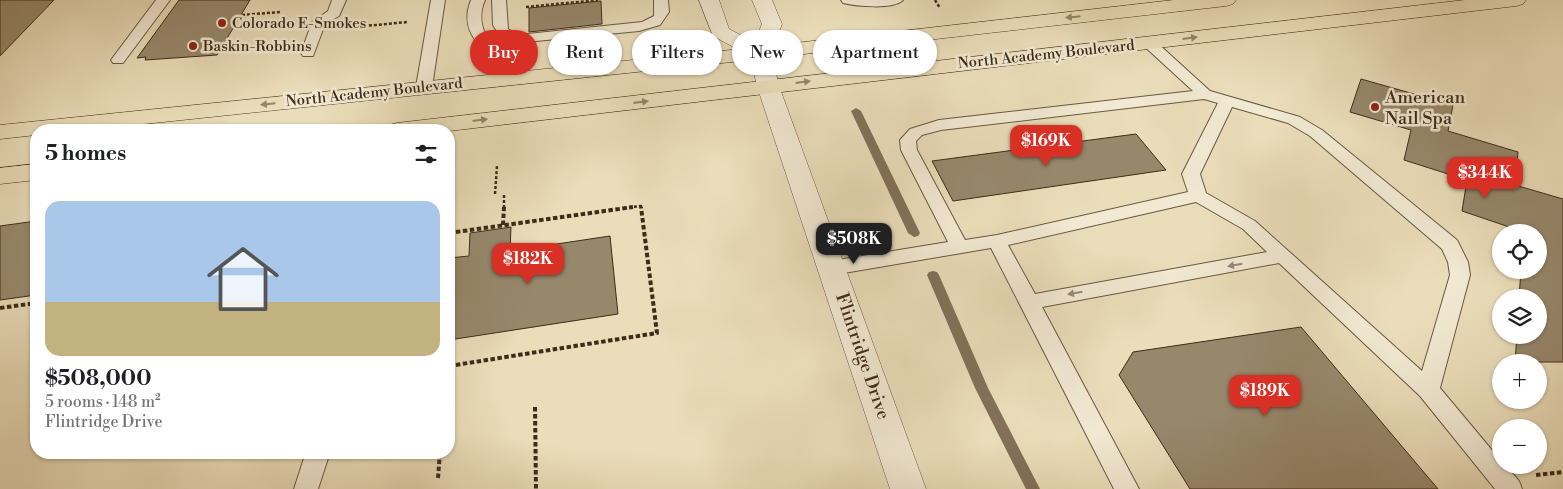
<!DOCTYPE html>
<meta charset="utf-8">
<style>
body{margin:0;font-family:"Libre Bodoni",serif;background:#f2f2f2;color:#202124;height:100vh;display:flex;flex-direction:column;font-size:19px;white-space:nowrap}
*{box-sizing:border-box;margin:0}
p{font-size:16px;color:#757577}
.icon{flex:none;width:28px;height:28px;fill:none;stroke:currentColor;stroke-width:2;stroke-linecap:round;stroke-linejoin:round}
.map{position:relative;flex:1;overflow:hidden}
.side{position:absolute;left:30px;top:124px;width:425px;height:335px;display:flex;flex-direction:column;background:#fff;border-radius:20px;box-shadow:0 1px 4px #0004}
.side>*{flex:none}
.guide{position:absolute;left:470px;top:30px;width:475px;height:45px;display:flex;gap:10px}
.buttons{position:absolute;left:1492px;top:224px;display:grid;gap:10px}
.buttons a{display:grid;place-items:center;width:55px;height:55px;border-radius:50%;background:#fff;box-shadow:0 1px 4px #0004;font-size:25px}
.price{position:absolute;translate:-50% -42px;padding:0 11px;border-radius:10px;background:#d93025;color:#fff;font-size:16px;line-height:32px;filter:drop-shadow(0 1px 2px #0008)}
.price::after{content:'';position:absolute;left:50%;top:30px;width:15px;height:11px;margin-left:-8px;background:inherit;clip-path:polygon(0 0,100% 0,50% 100%)}
.price.on{background:#222;color:#fff}
ul{padding:0;list-style:none}
li{display:grid;align-content:center;gap:10px;height:265px;padding:0 15px}
li span{display:grid;place-items:center;height:155px;border-radius:15px;color:#555}
li>.icon{margin-inline-start:auto}
span .icon{width:90px;height:90px;fill:#fffc;stroke-width:1}
li b{font-size:21px}
h2{display:flex;justify-content:space-between;align-items:center;height:60px;padding:0 15px;font-size:21px}
.chip{padding:0 18px;border-radius:22px;background:#fff;box-shadow:0 1px 4px #0004;font-size:18px;line-height:45px}
.chip.on{background:#d93025;color:#fff}
.map>svg:first-child{display:block}
</style>
<div class="map">
<svg width="1563" height="489" viewBox="0 0 1563 489">
<rect width="100%" height="100%" fill="#eaddb9"/>
<filter id="stains"><feTurbulence type="fractalNoise" baseFrequency=".004" numOctaves="4"/><feColorMatrix values="0 0 0 0 .2 0 0 0 0 .09 0 0 0 0 .02 0 0 0 .5 -.17"/></filter>
<radialGradient id="worn" r=".72"><stop offset=".6" stop-color="#630" stop-opacity="0"/><stop offset="1" stop-color="#630" stop-opacity=".3"/></radialGradient>
<g fill="none" stroke-linecap="round" stroke-linejoin="round">
<g fill="#827159" fill-rule="evenodd">
<polygon points="856,108 861,111 920,233 918,236 914,237 908,233 851,111"/>
<polygon points="933,271 937,272 939,275 988,388 1040,489 1026,489 975,388 927,275 929,272"/>
</g>
</g>
<g fill="#97886c" stroke="#3e2b19">
<polygon points="0,0 54,0 0,56"/>
<polygon points="179,0 250,0 217,55 145,60 146,57 137,58"/>
<polygon points="601,1 602,24 529,32 529,8"/>
<polygon points="1361,79 1453,105 1448,131 1518,152 1515,185 1563,199 1563,362 1515,362 1517,335 1539,335 1539,298 1519,298 1521,270 1539,270 1539,232 1524,232 1462,211 1467,180 1404,160 1411,130 1350,112"/>
<polygon points="1136,134 1166,170 953,201 932,161"/>
<polygon points="36,221 36,295 0,300 0,226"/>
<polygon points="511,227 510,251 610,236 618,314 449,340 449,258 469,256 470,233"/>
<polygon points="1301,327 1438,489 1190,489 1119,375 1133,352"/>
</g>
<g fill="none" stroke-linecap="round" stroke-linejoin="round">
<defs>
<g id="service">
<polygon points="156,0 170,0 123,63 113,63 111,60"/>
<polygon points="332,0 346,0 339,16 325,24 313,56 303,56 301,53 312,22 328,11"/>
<polygon points="431,0 445,0 432,87 429,90 419,90 416,87"/>
<path d="M471,0h14c-5,11 -5,24 1,35l14,1 -7,-11 -1,-25h14l2,29 10,6 124,-13 12,-6v-16h14l1,12 -9,13 -21,6 -143,14 -20,-4c-10,-13 -11,-26 -5,-41z"/>
<path d="M841,0h62c-10,10 -47,6 -60,3z"/>
<path d="M1149,39l5,1 56,51 90,26 22,13 135,110 11,22 2,13 -30,113 61,73v4h4l14,16 3,8h-27l-75,-93 -141,-133 -237,44 97,182h-25l-123,-241 -159,27 -7,-2 -3,-5 3,-5 7,-2 116,-19 -47,-92 -1,-10 10,-11 29,-9 254,-29 -49,-45 -2,-3 2,-3zM1204,99l14,4 -36,71 6,18 -191,43 -32,5 -48,-90 -1,-9 6,-6 19,-5zM1232,107l56,16 22,13 132,113 6,13 2,13 -28,96 -167,-150 -49,-28 -6,-19zM1196,202l47,27 24,23 -232,42 -27,-49z"/>
<polygon points="306,452 330,452 318,489 294,489"/>
</g>
<polygon id="tertiary" points="699,0 719,0 729,29 754,42 762,24 752,0 772,0 782,24 771,53 779,86 926,489 890,489 757,86 750,56 713,36"/>
<g id="trunk">
<polygon points="1174,0 1236,0 1233,4 1226,6 760,59 87,130 36,130 36,135 0,139 0,125 760,47"/>
<polygon points="1465,0 1526,0 1523,4 1516,6 449,131 385,130 389,125 397,123"/>
<polygon points="36,164 36,180 0,184 0,168"/>
</g>
</defs>
<use href="#service" stroke="#695841" stroke-width="2"/>
<use href="#tertiary" stroke="#695841" stroke-width="1"/>
<use href="#trunk" stroke="#3e2b19" stroke-width="1"/>
<g stroke="#3e2b19" stroke-width="2.5" stroke-dasharray="3 2" stroke-linecap="butt">
<polyline points="935,0 940,8"/>
<polyline points="526,7 598,0"/>
<polyline points="242,15 281,12"/>
<polyline points="354,27 408,22"/>
<polyline points="495,194 497,166"/>
<polyline points="504,208 504,193"/>
<polyline points="624,208 641,206 641,208"/>
</g>
<g stroke="#3e2b19" stroke-width="4" stroke-dasharray="4.5 2.5" stroke-linecap="butt">
<polyline points="503,225 504,207"/>
<polyline points="449,233 633,207"/>
<polyline points="0,308 36,303"/>
<polyline points="449,366 657,333 641,207"/>
<polyline points="535,407 536,489"/>
<polyline points="1536,475 1563,472"/>
<polyline points="438,478 440,452"/>
</g>
<use href="#service" fill="#f1e9d2" fill-rule="evenodd"/>
<use href="#tertiary" fill="#f1e9d2" fill-rule="evenodd"/>
<use href="#trunk" fill="#eaddb9" fill-rule="evenodd"/>
</g>
<defs><path id="oneway-solid" d="M-6-.8H1V-3.2L6.5 0L1 3.2V.8H-6Z" transform="scale(1.25)"/></defs>
<g fill="#948469">
<use href="#oneway-solid" transform="translate(1073 17) rotate(174)"/>
<use href="#oneway-solid" transform="translate(1190 38) rotate(-7)"/>
<use href="#oneway-solid" transform="translate(803 82) rotate(-7)"/>
<use href="#oneway-solid" transform="translate(641 102) rotate(-7)"/>
<use href="#oneway-solid" transform="translate(268 104) rotate(174)"/>
<use href="#oneway-solid" transform="translate(480 120) rotate(-7)"/>
</g>
<g fill="#988a76">
<use href="#oneway-solid" transform="translate(1235 265) rotate(170)"/>
<use href="#oneway-solid" transform="translate(1075 293) rotate(170)"/>
</g>
<g fill="#8f2418" stroke="#f1e9d2" stroke-width="2">
<circle cx="222" cy="23" r="5"/>
<circle cx="193" cy="46" r="5"/>
<circle cx="1375" cy="107" r="5"/>
</g>
<g text-anchor="middle" stroke-width="5" stroke-linejoin="round" paint-order="stroke">
<g font-size="15" fill="#3e2b19" stroke="#f1e9d2" text-anchor="start">
<text x="232" y="28">Colorado E-Smokes</text>
<text x="203" y="51">Baskin-Robbins</text>
</g>
<g font-size="15" fill="#3e2b19" stroke="#f1e9d2">
<text transform="translate(1046 54) rotate(-6)" y="5">North Academy Boulevard</text>
<text transform="translate(374 92) rotate(-6)" y="5">North Academy Boulevard</text>
</g>
<g font-size="18" fill="#3e2b19" stroke="#f1e9d2" text-anchor="start">
<text x="1385" y="103">American<tspan x="1385" dy="21">Nail Spa</tspan></text>
</g>
<g font-size="18" fill="#3e2b19" stroke="#f1e9d2">
<text transform="translate(863 356) rotate(71)" y="6">Flintridge Drive</text>
</g>
</g>
<rect width="100%" height="100%" filter="url(#stains)"/>
<rect width="100%" height="100%" fill="url(#worn)"/>
</svg>
<div class="buttons">
<a><svg class="icon" aria-label="locate" viewBox="0 0 24 24"><circle cx="12" cy="12" r="6"/><path d="M12 2v4M12 18v4M2 12h4M18 12h4"/></svg></a>
<a><svg class="icon" aria-label="layers" viewBox="0 0 24 24"><path d="M12 4l9 5-9 5-9-5zM3 14l9 5 9-5"/></svg></a>
<a>+</a>
<a>−</a>
</div>
<b class="price" style="left:1046px;top:167px">$169K</b>
<b class="price" style="left:1485px;top:199px">$344K</b>
<b class="price on" style="left:854px;top:265px">$508K</b>
<b class="price" style="left:528px;top:285px">$182K</b>
<b class="price" style="left:1265px;top:417px">$189K</b>
<div class="guide">
<a class="chip on">Buy</a>
<a class="chip">Rent</a>
<a class="chip">Filters</a>
<a class="chip">New</a>
<a class="chip">Apartment</a>
</div>
<section class="side">
<h2>5 homes<svg class="icon" aria-label="filters" viewBox="0 0 24 24"><path d="M4 7h16M4 17h16"/><circle cx="9" cy="7" r="2"/><circle cx="15" cy="17" r="2"/></svg></h2>
<ul>
<li><span style="background:linear-gradient(#a9c7e8 65%,#c2b280 0)"><svg class="icon" aria-label="home" viewBox="0 0 24 24"><path d="M3 11l9-7 9 7M6 9v11h12V9"/></svg></span><div><b>$508,000</b><p>5 rooms · 148 m²</p><p>Flintridge Drive</p></div></li>
</ul>
</section>
</div>
